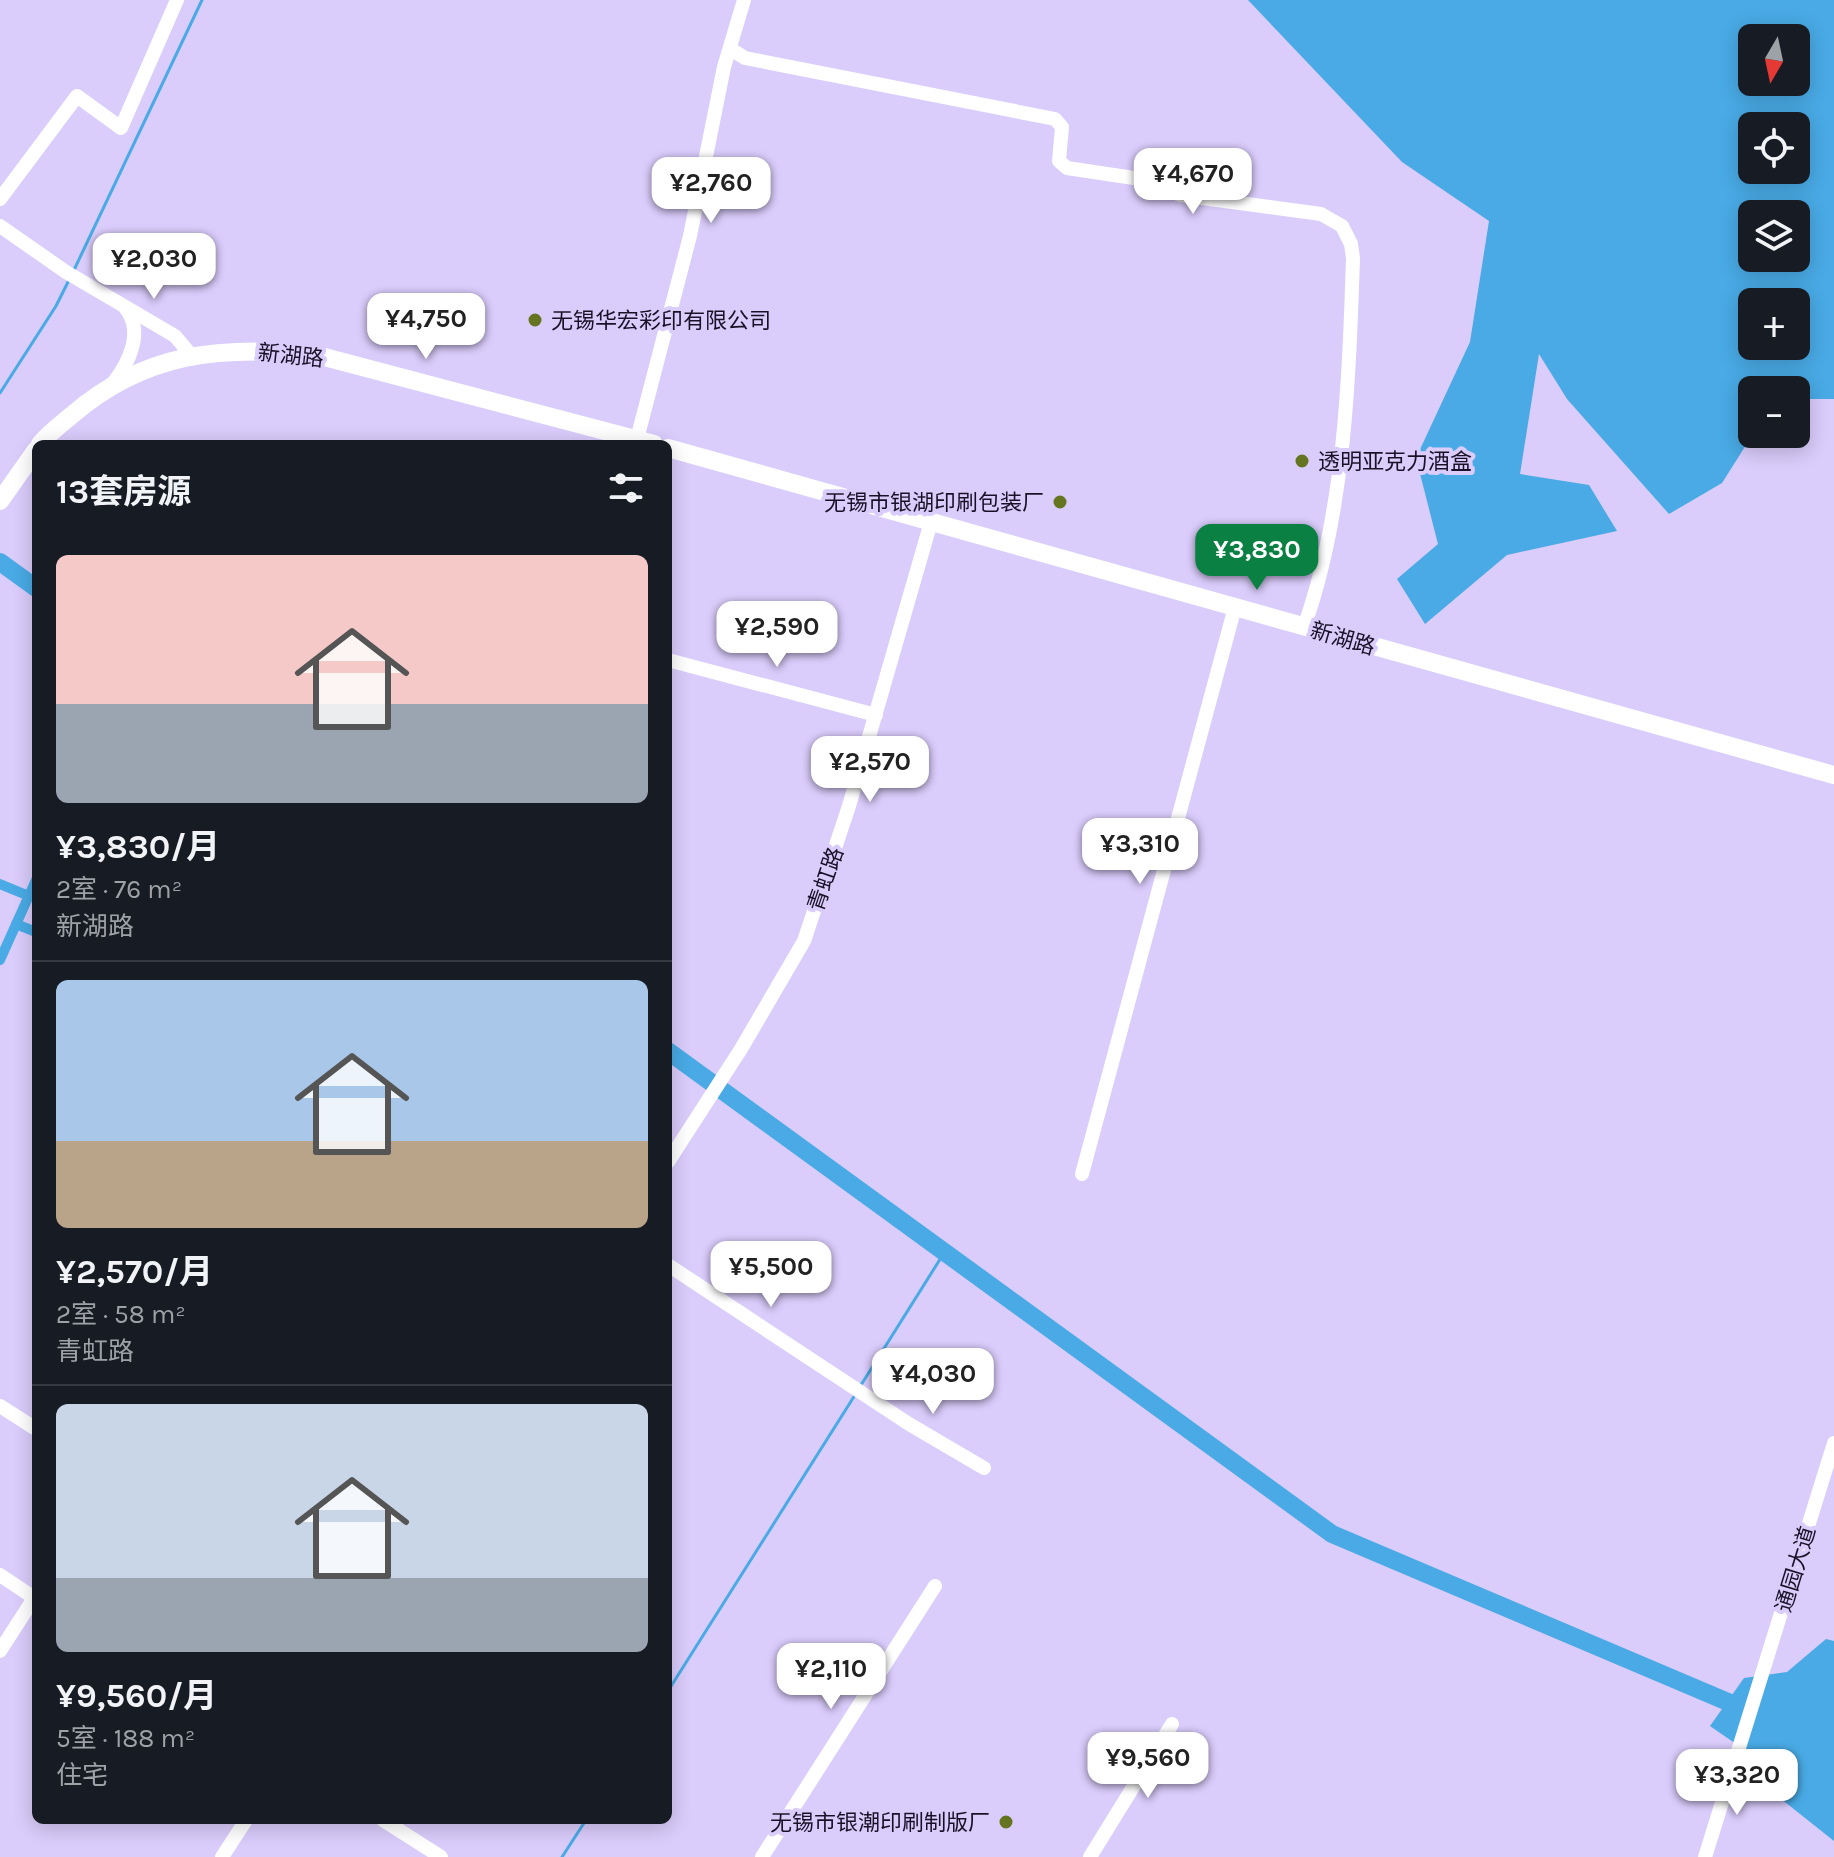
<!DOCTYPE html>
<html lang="zh">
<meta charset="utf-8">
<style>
body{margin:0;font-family:Karla,"Noto Sans SC",sans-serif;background:#242831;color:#f1f3f6;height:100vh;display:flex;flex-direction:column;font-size:30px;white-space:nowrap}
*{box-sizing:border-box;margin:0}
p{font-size:26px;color:#9ea1a6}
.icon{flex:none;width:44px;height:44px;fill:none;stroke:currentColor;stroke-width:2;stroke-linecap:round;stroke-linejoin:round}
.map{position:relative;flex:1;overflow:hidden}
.drawer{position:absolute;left:32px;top:440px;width:640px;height:1384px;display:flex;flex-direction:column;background:#171b24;border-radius:12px;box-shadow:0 4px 20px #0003}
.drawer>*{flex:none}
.needle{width:52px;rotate:189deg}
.controls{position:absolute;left:1738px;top:24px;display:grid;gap:16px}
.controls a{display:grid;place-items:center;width:72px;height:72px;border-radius:12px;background:#171b24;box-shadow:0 4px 20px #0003;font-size:40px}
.price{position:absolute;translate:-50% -68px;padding:0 18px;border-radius:16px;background:#fff;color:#222;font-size:26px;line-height:52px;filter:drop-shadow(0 2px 4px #0008)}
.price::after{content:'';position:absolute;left:50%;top:48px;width:24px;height:18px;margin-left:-12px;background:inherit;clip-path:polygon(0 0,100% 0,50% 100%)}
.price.current{background:#0b8043;color:#fff}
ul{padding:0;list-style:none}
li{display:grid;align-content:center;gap:16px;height:424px;padding:0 24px}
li+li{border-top:2px solid #363941}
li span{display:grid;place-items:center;height:248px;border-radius:12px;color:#555}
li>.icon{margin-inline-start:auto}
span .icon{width:144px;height:144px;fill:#fffc;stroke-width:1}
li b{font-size:34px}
h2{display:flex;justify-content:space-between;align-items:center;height:96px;padding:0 24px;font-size:34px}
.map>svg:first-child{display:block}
</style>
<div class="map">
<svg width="1834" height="1857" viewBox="0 0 1834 1857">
<rect width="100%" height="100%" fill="#daccfb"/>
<g fill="#49aae5" fill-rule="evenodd">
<path d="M1248,0h586v399h-38v-9h-44l1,44 -31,49 -53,31 -102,-115 -28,-45 -19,120 69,11 28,46 -110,24 -82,69 -28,-45 41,-35 -22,-86 54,-116 19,-121 -87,-59zM1752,38h44v44h-44zM1752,126h44v44h-44zM1752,214h44v44h-44zM1752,302h44v44h-44z"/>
<polygon points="1826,1639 1834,1641 1834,1841 1776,1795 1752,1755 1710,1726 1744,1678 1787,1672"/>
</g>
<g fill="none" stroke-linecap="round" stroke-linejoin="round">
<g stroke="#49aae5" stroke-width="3">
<polyline points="74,270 202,0"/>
<polyline points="0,393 56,306 69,280"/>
<polyline points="861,1385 944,1253"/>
<polyline points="668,1691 855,1395"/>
<polyline points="562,1857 586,1820"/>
</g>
<g stroke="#49aae5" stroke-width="10">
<polyline points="0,884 29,896"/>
<polyline points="16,924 36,932"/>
<polyline points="0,960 36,880"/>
</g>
<g stroke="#49aae5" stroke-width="18">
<polyline points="0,562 36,588"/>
<polyline points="668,1051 1332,1534 1728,1702 1746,1718"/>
</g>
<g stroke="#fff" stroke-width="14">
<path d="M732,50l13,8 310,61 7,8 -3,34 8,7 80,12 33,15 141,19 21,12 9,18 2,14c-4,120 -8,254 -49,369"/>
<polyline points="0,199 77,96 121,128 177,0"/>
<polyline points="0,226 66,272 175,336 191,355"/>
<path d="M113,383c16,-20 31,-51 13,-74"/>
<polyline points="637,439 690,236 724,67 744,0"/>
<polyline points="668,660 876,715"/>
<polyline points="668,1162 741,1049 804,941 849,806 931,522"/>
<polyline points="1082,1174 1235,607"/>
<polyline points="668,1265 909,1424 984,1468"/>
<polyline points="0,1406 36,1429"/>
<polyline points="0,1575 36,1599"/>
<polyline points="0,1651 36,1595"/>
<polyline points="383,1820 441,1857"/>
<polyline points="222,1857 246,1820"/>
<polyline points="762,1857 935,1586"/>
<polyline points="1090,1857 1172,1724"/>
<polyline points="1705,1857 1834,1443"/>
</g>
<g stroke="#fff" stroke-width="18">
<path d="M40,444c9,-11 21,-20 32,-29 73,-63 148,-69 241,-61l341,90"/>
<polyline points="668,448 1834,775"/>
<polyline points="0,501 36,450"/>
</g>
</g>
<g fill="#657421" stroke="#daccfb" stroke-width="3">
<circle cx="535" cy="320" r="8"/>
<circle cx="1302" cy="461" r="8"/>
<circle cx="1060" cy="502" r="8"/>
<circle cx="1006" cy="1822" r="8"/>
</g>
<g text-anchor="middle" stroke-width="8" stroke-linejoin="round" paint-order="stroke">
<g font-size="22" fill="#191227" stroke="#daccfb" text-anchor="start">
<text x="551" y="328">无锡华宏彩印有限公司</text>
<text x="1318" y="469">透明亚克力酒盒</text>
<text x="1044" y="510" text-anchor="end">无锡市银湖印刷包装厂</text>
<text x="990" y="1830" text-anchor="end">无锡市银潮印刷制版厂</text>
</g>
<g font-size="22" fill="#191227" stroke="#daccfb">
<text transform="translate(291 355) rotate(6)" y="8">新湖路</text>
<text transform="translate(1343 638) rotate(16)" y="8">新湖路</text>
<text transform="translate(825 879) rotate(-71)" y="8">青虹路</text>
<text transform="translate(1795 1569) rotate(-73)" y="8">通园大道</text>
</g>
</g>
</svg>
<div class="controls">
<a><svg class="needle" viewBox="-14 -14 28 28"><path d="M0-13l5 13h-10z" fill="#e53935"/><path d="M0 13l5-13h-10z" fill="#9ea1a6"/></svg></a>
<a><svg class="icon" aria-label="locate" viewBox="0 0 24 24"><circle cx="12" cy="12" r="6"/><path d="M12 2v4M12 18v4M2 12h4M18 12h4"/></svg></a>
<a><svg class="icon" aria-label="layers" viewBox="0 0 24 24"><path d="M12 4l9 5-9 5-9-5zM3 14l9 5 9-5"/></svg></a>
<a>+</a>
<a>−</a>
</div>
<b class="price" style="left:1193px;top:216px">¥4,670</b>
<b class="price" style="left:711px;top:225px">¥2,760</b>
<b class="price" style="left:154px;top:301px">¥2,030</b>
<b class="price" style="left:426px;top:361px">¥4,750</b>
<b class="price current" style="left:1257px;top:592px">¥3,830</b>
<b class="price" style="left:777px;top:669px">¥2,590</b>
<b class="price" style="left:870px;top:804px">¥2,570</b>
<b class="price" style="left:1140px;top:886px">¥3,310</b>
<b class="price" style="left:771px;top:1309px">¥5,500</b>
<b class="price" style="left:933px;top:1416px">¥4,030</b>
<b class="price" style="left:831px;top:1711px">¥2,110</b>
<b class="price" style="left:1148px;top:1800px">¥9,560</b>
<b class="price" style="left:1737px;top:1817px">¥3,320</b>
<section class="drawer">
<h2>13套房源<svg class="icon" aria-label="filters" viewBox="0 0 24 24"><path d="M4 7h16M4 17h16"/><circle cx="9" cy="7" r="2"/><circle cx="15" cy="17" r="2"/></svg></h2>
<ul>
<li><span style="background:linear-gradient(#f6c9c9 60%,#9aa5b1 0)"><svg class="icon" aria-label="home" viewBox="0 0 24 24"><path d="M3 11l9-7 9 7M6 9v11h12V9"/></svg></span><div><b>¥3,830/月</b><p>2室 · 76 m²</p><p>新湖路</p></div></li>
<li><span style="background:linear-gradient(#a9c7e8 65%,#b9a48a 0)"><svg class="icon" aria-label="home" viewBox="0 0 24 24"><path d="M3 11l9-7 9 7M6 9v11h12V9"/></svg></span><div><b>¥2,570/月</b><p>2室 · 58 m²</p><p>青虹路</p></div></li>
<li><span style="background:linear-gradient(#c9d6e8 70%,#9aa5b1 0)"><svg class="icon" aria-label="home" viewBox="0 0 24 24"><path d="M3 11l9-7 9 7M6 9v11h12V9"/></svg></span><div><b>¥9,560/月</b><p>5室 · 188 m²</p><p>住宅</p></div></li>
</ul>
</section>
</div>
